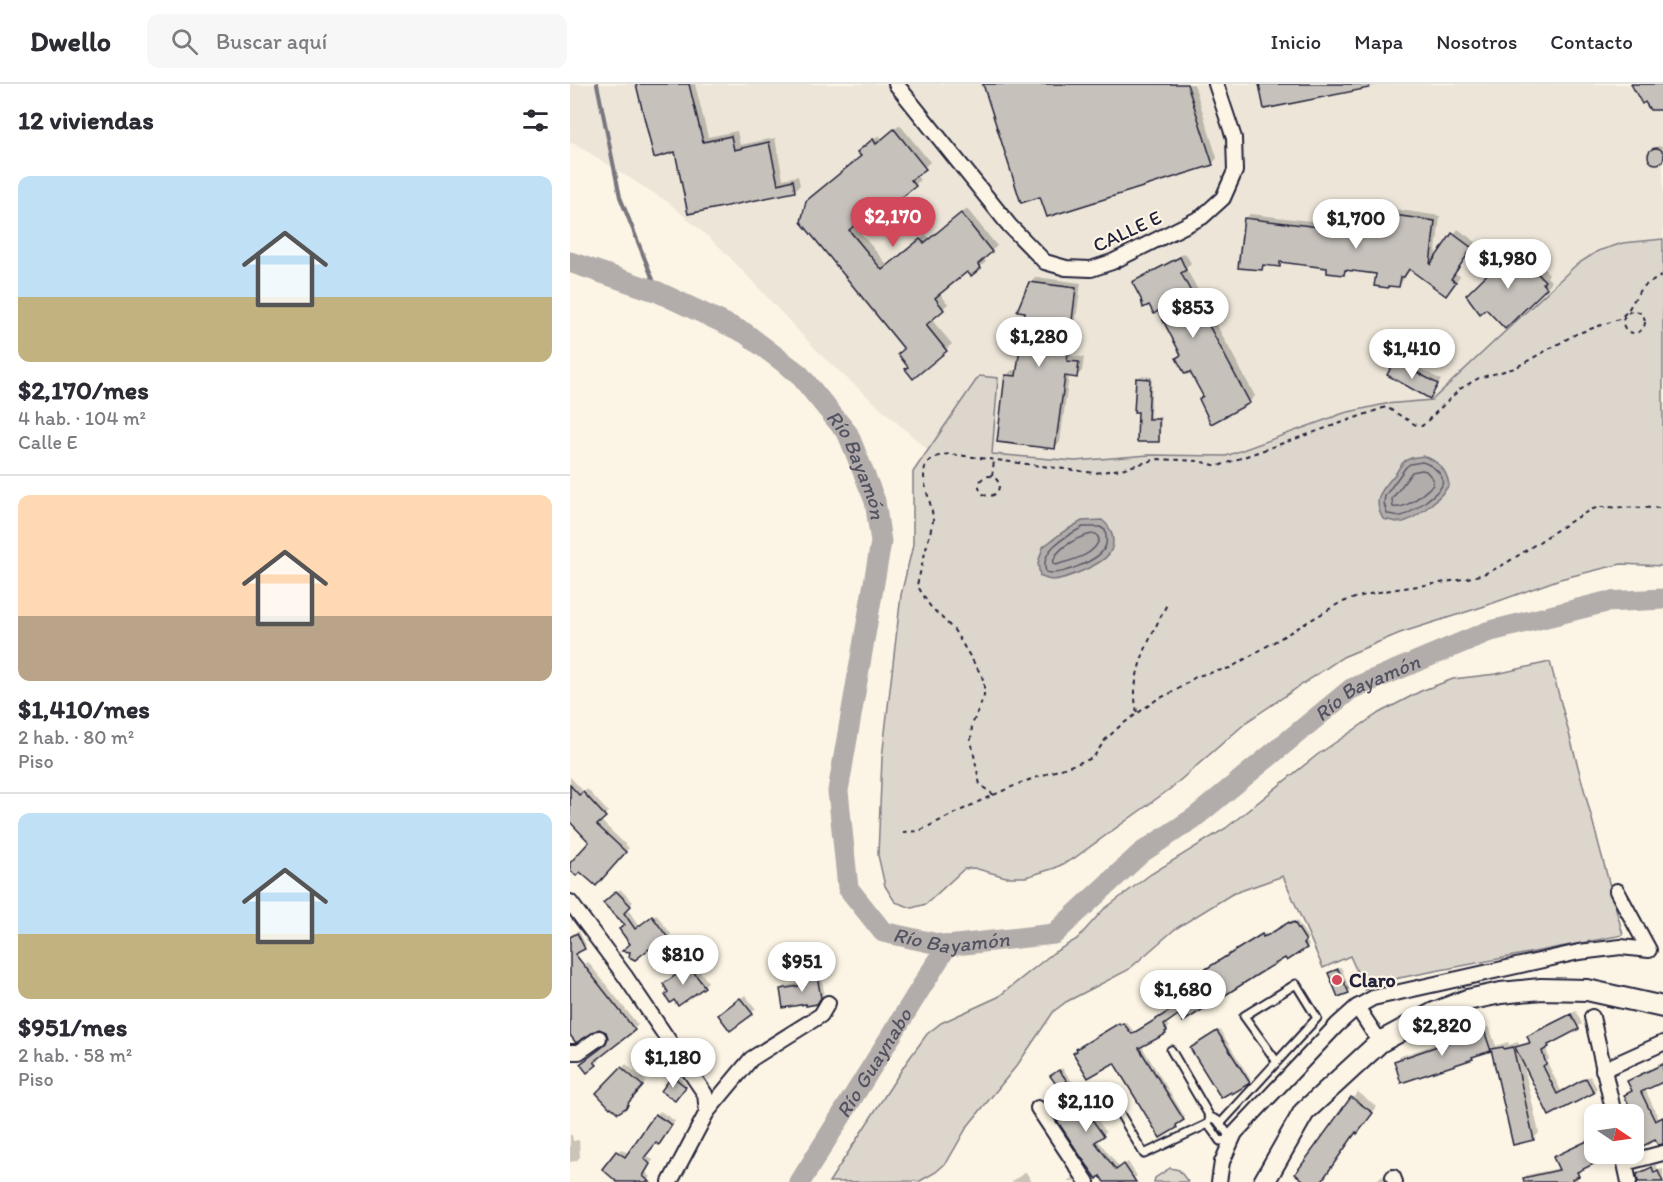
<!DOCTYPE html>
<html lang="es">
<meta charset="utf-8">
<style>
body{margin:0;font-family:Itim,sans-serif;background:#f7f7f7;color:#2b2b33;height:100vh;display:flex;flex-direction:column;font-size:22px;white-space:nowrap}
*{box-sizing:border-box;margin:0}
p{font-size:20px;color:#7c7c81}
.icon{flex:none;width:33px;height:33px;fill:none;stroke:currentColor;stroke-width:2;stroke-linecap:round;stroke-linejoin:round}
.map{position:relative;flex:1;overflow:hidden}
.sheet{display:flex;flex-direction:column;background:#fff;width:570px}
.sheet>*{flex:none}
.needle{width:39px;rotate:103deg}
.tools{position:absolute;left:1014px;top:1020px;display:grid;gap:12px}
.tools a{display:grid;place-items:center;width:60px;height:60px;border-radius:12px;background:#fff;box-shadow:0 3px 9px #0003;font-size:30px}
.price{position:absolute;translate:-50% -51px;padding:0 14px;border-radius:21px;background:#fff;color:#222;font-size:20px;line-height:39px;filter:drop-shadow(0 2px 3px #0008)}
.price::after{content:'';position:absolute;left:50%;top:36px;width:18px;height:14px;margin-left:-9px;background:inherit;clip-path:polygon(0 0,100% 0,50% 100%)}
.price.on{background:#d1495b;color:#fff}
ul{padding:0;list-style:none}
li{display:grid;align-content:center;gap:12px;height:318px;padding:0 18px}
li+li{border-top:2px solid #e1e1e2}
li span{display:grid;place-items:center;height:186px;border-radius:12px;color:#555}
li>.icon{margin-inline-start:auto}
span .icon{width:108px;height:108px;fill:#fffc;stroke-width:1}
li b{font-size:26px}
h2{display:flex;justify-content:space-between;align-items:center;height:72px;padding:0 18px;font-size:26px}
header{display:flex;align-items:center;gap:36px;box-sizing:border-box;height:84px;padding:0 30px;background:#fff;border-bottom:2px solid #e1e1e2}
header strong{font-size:28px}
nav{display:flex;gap:33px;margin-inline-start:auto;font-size:21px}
.search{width:420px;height:54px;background:#f7f7f7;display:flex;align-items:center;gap:15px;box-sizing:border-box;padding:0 21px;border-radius:12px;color:#7c7c81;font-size:22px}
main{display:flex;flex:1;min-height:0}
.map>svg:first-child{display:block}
</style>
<header>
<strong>Dwello</strong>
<div class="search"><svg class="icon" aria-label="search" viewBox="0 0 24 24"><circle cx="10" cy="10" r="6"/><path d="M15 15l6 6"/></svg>Buscar aquí</div>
<nav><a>Inicio</a><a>Mapa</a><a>Nosotros</a><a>Contacto</a></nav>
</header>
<main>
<section class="sheet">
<h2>12 viviendas<svg class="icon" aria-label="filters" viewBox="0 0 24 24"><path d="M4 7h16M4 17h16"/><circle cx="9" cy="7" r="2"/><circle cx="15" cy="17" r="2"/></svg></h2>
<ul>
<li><span style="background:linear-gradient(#bfe0f5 65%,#c2b280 0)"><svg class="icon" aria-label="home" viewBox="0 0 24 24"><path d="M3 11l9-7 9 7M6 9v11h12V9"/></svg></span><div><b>$2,170/mes</b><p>4 hab. · 104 m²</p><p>Calle E</p></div></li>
<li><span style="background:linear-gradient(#ffd9b3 65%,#b9a48a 0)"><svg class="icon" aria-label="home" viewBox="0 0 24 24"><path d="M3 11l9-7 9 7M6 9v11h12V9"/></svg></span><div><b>$1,410/mes</b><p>2 hab. · 80 m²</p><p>Piso</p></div></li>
<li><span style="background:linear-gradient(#bfe0f5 65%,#c2b280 0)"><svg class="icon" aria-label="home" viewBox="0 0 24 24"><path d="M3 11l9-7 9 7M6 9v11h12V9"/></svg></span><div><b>$951/mes</b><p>2 hab. · 58 m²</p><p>Piso</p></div></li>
</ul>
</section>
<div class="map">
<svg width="1093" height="1098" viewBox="0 0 1093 1098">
<rect width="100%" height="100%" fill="#fcf5e5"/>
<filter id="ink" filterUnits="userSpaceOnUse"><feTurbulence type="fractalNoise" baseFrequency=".0167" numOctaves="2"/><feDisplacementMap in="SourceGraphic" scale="12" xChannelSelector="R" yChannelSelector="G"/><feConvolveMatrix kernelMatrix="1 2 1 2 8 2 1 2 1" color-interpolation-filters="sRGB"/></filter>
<g filter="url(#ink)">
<polygon fill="#ece5d8" points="0,0 1093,0 1093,155 1028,167 1006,181 862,316 815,320 774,329 656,372 579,371 505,377 422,370 428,294 409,292 358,366 253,273 153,166 98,118 5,60 0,59"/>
<g fill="#dcd6cc" stroke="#7f7c84" stroke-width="1.5">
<polygon points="1093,155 1093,482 1051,480 990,495 915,522 830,549 773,573 678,637 600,705 503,775 485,784 456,793 436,793 404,784 394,785 356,820 342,824 325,818 315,802 308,771 312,674 331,511 343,461 343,388 409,292 428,294 422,370 505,377 579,371 656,372 774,329 815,320 862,316 1006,181 1028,167 1053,159"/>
<polygon points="980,578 1053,851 829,894 795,906 780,872 753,884 713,792 662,810 605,845 558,886 496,918 484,927 448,980 397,1043 377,1078 366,1088 350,1097 259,1098 336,979 357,950 371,939 428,913 483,869 507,855 533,826 581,790 656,744 747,671 809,629 851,607 883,595 926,590"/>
<polygon points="600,1084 609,1086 618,1098 584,1098 585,1094"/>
</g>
<g fill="#b2adab" stroke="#78757e" stroke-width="1.5">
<path d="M853,372c14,4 24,14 26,29 -8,12 -31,33 -46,37 -6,1 -14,-2 -20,-3 -12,-21 0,-30 13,-46 4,-6 6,-12 13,-14 4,-2 10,-2 14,-3z"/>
<path d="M532,436c10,8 15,22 7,34 -8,11 -43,25 -56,26 -4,0 -9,-2 -13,-4l-2,-13 5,-16 20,-15 19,-11z"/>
</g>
<g fill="#0003">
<polygon points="68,0 125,0 138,53 167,47 170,61 205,54 213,95 228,92 230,101 225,106 106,67"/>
<polygon points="411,0 624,0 647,74 642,80 471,111 416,2 412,4"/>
<polygon points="690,0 813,0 695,24"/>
<polygon points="330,41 360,78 346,91 350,96 345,101 305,123 284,141 318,182 356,151 360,155 397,125 427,162 413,174 416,178 410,183 401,190 398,185 369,208 378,220 361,235 382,260 343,293 336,265 233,138 292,72 294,63 309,51 312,55"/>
<polygon points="1092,62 1093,74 1089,78 1085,78 1081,76 1080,69 1086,63"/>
<polygon points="817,124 870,132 865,177 888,145 907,159 885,189 890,192 881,205 841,184 829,202 808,189 778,185 774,189 759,183 713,177 709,181 696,180 691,185 675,135 680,130 809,145 812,130"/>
<polygon points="949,161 979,190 977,193 982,198 935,243 916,223 898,211"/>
<polygon points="615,169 621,179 616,184 685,312 679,318 634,311 589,225 564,198 570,193"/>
<polygon points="466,193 511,199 501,272 514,273 512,287 507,292 499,291 490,358 484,364 437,291 442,286 448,287 460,199"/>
<polygon points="830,273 871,296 860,314 826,277"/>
<polygon points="570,292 582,293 580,333 591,333 590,354 588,357 569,356 567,295"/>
<polygon points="0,693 14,708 17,705 38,728 30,736 59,764 26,800 10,786 0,784 0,781 21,758 0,736"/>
<polygon points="50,805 63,818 57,824 69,842 86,830 101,850 98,854 62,860 56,841 35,819"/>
<polygon points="722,837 723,839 727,837 738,854 736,856 739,861 737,863 717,875 715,872 609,929 595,938 599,943 595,949 571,961 615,1033 607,1039 606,1042 545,977 509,966 510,963 551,938 552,939 556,938 565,949 603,926 601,907 695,849 696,851 702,850"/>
<polygon points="9,848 16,861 7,867 9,870 6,872 0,875 0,853"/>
<polygon points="18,878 68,941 27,974 30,976 18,987 39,958 38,948 28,943 0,948 0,893"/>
<polygon points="124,879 138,898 134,902 104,914 100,908 99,897"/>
<polygon points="771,883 780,906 778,908 760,889"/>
<polygon points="251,888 254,908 251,914 237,918 211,906 215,902 230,899 229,896 236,890"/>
<polygon points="175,911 186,925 160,945 154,928"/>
<polygon points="1006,927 1012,940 976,963 979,975 977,978 991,1007 1020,992 1027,1004 1023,1008 979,1029 953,978 969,1049 963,1055 944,1059 922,963 902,974 825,978 831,972 919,942 926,962 938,958 939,961 948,958 949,961 961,957 959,952 962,948"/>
<polygon points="650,946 681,996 679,998 624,962"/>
<polygon points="1093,979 1093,996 1075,1005 1089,1035 1093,1033 1093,1050 1070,1062 1064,1049 1064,1030 1055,1030 1054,1027 1061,1021 1056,1011 1063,1006 1059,997 1063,993"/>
<polygon points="56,980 76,998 62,1012 59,1019 28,1009"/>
<polygon points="492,984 510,1008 516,1004 528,1020 521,1026 536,1048 527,1055 550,1084 558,1078 567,1092 564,1094 567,1098 536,1098 500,1016 485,990"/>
<polygon points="106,991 117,1000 107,1013 103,993"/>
<polygon points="788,1008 807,1023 787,1047 751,1098 739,1098 727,1089"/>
<polygon points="90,1027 105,1037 93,1056 89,1059 86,1057 76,1070 83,1076 75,1088 81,1093 76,1098 49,1098 47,1068 51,1065 59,1070"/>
<polygon points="0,1051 2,1051 3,1057 9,1056 10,1073 6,1077 0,1078"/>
<polygon points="1021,1054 1024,1060 1024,1070 1040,1070 1011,1084 1012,1086 1006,1091 1008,1096 1007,1098 955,1098 953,1095 957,1091 990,1084 985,1074 989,1070"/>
<polygon points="1086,1080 1088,1086 1093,1085 1093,1098 1070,1098 1068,1091"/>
<polygon points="456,1088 462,1098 441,1098"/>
<polygon points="816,1091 819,1098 801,1098"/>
<polygon points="506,1092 511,1098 498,1098"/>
</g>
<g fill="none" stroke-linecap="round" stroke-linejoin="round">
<g stroke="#5c5a68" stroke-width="1.5">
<path d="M852,378c8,2 24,12 20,23 -2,7 -33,30 -41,31 -4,0 -10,-2 -14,-2l-3,-11 1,-7 21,-29 4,-3z"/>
<path d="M852,386l4,1 7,8v6c-11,9 -26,25 -40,22l-1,-8 20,-27z"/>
<path d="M513,443h17l5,3c1,7 3,13 -1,19 -7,12 -46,28 -58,23 -7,-23 21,-36 37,-45z"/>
<path d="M526,450l3,5c-4,17 -28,21 -43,26l-3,-1c1,-16 29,-30 43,-30z"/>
</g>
<polyline stroke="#78757e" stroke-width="4" points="27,0 50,113 88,208"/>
<g stroke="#b2adab" stroke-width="21">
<path id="s1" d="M0,178l88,30 87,41 54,41 49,60 27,67 6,41 -43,249 10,97 35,44 64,14 107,-12 87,-81 53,-35 157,-129 136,-57 119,-30 57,-3"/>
<path id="s2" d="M230,1098l147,-236"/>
</g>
</g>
<g fill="#c6c1bb" stroke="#22223b" stroke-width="1.5">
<polygon points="66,0 119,0 133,58 161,52 164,66 199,58 208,100 223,96 225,108 118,130 105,68 84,74"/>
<polygon points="413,0 617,0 643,81 477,133 470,113 451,119"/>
<polygon points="689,0 799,0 799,4 694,25"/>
<polygon points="1061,0 1093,0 1093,21 1091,21 1091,26 1080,26 1075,18 1072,20"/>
<polygon points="324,45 356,85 341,96 346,102 310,131 305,125 279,146 312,186 350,155 354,159 391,129 422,168 408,180 411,184 401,192 397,188 365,214 374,226 356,241 377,267 343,295 335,285 338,283 328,270 334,265 231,138 236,117 291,72 287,68 303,55 306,60"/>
<circle cx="1086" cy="72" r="8"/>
<polygon points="810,129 865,137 860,181 882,149 902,164 881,195 886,198 876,212 839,185 834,193 831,193 829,203 818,202 818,204 804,202 806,190 775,186 774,191 757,189 757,184 710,178 710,183 693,181 692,186 668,184 674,134 807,150"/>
<polygon points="943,165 975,197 973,199 977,204 935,245 916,225 910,230 896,211"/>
<polygon points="610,173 616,186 611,189 680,319 641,340 629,315 633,312 620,288 615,290 606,274 611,271 588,227 584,230 579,221 573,224 571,215 562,198"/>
<polygon points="459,198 506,204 497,277 509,278 507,294 495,292 485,365 427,358 435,291 446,292 455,228 447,227"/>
<polygon points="825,276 868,300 860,315 817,291"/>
<polygon points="566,294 580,295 578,335 589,335 589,358 567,358 568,328 564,328"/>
<polygon points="0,701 9,711 13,708 36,733 27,741 56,768 26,802 10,788 6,792 0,786 0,779 19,758 0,738"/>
<polygon points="46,807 61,822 54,829 65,845 82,832 99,855 81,868 79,865 65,876 59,873 60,868 52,867 60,860 49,845 55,841 33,819"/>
<polygon points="719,838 720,840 724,838 736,857 734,859 737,864 717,877 715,874 690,889 613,938 608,931 594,941 597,947 595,948 596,950 569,964 614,1036 606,1041 607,1044 590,1054 544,979 518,994 503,969 507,967 506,965 549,939 550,941 553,939 562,950 601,926 595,913 598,911 597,909 692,850 693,853 698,851"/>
<polygon points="7,849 15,865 5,870 65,946 24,978 27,981 17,989 10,980 35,961 38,954 36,948 29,945 6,959 0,951 0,853"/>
<polygon points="119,882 135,903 108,922 104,916 100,919 95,911 98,908 93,900"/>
<polygon points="768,885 779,909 768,913 758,889"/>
<polygon points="247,891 251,914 247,920 236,922 236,920 213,924 210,905 229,902 228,896 231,894"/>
<polygon points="170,914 183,930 160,947 148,931"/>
<polygon points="1001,930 1009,945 978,961 979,963 972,967 976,980 973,982 987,1010 1016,994 1024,1009 979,1032 945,963 960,959 957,952"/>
<polygon points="914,946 921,967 902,973 903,975 831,999 824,977"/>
<polygon points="647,947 680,999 662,1010 661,1008 651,1014 620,964"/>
<polygon points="933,963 934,965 943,963 964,1056 943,1061 921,965"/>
<polygon points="1093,980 1093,998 1071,1008 1085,1037 1093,1033 1093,1060 1088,1061 1085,1056 1069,1064 1064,1052 1064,1030 1053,1030 1052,1026 1060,1023 1054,1011 1062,1007 1057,997"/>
<polygon points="51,983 73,1002 59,1018 57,1023 48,1029 41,1023 40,1024 26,1009"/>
<polygon points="489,986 507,1010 512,1006 526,1024 518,1030 534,1052 525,1058 546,1086 554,1080 566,1098 534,1098 530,1092 527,1095 509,1070 482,1029 498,1016 480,992"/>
<polygon points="102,992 116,1003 105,1017 91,1007"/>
<polygon points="781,1013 803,1029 787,1050 786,1048 751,1098 736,1098 725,1090"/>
<polygon points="85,1030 102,1041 89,1061 86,1059 74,1074 80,1080 73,1092 80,1098 47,1098 32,1085 46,1067 55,1073"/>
<polygon points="1017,1057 1020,1063 1024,1061 1024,1070 1044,1070 1007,1088 1009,1092 1002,1095 1004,1098 954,1098 953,1094 989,1086 983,1073"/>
<polygon points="1082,1083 1084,1089 1088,1087 1093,1098 1068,1098 1067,1090"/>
</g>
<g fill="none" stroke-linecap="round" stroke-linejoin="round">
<defs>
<g id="service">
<polyline points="601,966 640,1033"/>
<polyline points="540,1013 574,1070 638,1040"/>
<polyline points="650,1040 747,934 726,900 674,932 707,978"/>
<polyline points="656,1056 650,1057 638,1040 640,1033 647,1036 658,1050 656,1057"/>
</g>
<g id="minor">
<polyline points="326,0 439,141 475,178 496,184 521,185 542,178 632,133 653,114 665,87 664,54 646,0"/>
<polyline points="0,818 55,892 135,1010 137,1028"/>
<polyline points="787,923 810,958"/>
<polyline points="1022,933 1044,1030"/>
<polyline points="0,968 9,968 29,954"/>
<polyline points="1033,986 1093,959"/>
<polyline points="468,1024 517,1098"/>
<polyline points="1053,1070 1059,1098"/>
<polyline points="1055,1079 1093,1069"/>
<polyline points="823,1093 825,1098"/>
<polyline points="100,1098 137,1028 181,975 251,931 258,919"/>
<polyline points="649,1098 652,1078 665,1049 767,941 787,923 803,914 1009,868 1051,863 1079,866 1047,807"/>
</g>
<polyline id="secondary" points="694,1098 734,1028 810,958 864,929 897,916 931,909 971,905 1017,906 1093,923"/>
</defs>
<use href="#service" stroke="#22223b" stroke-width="11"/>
<use href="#minor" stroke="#22223b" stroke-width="18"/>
<use href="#secondary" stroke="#22223b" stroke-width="24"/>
<g stroke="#22223b" stroke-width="2" stroke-dasharray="4.5 4.5" stroke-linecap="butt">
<circle cx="1064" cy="238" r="11"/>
<polyline points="422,392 424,377"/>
<circle cx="419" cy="402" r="10"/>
<path d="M567,628c-9,-38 14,-75 30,-108"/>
<path d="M424,711l-14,-10 -9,-45 1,-15 12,-29v-12l-2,-8 -28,-46 -24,-24 -13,-21 16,-64c0,-26 -29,-63 17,-67l145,19 26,-4 37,-10 40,2 20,5 168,-59 30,18 6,1 38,-37 19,-11 36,-10 61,-34 43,-15 8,-7 14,-24 22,-13"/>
<path d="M333,748l16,-1 63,-31 41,-18 70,-24 12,-18 15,-14 36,-26 19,-9 22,-15 33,-8 108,-64c46,-19 97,-16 145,-30 20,-7 38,-21 56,-32 17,-12 34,-22 51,-32l9,-3 64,1"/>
</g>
<use href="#service" stroke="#fcf5e5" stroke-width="7"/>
<use href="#minor" stroke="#fcf5e5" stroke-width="14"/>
<use href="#secondary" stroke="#fcf5e5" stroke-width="20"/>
</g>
</g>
<circle fill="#d1495b" stroke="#fcf5e5" stroke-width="2" cx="767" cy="896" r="6"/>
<g text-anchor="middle" stroke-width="4.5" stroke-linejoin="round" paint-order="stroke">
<g font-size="20" fill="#22223b" stroke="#fcf5e5">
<text transform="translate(557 147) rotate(-25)" y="7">CALLE E</text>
</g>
<g font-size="20" font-weight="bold" fill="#22223b" stroke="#fcf5e5" text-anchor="start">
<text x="779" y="903">Claro</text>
</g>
<g font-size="21" font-style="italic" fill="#545362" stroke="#fcf5e5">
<text dy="7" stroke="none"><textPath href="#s1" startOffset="366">Río Bayamón</textPath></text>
<text dy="7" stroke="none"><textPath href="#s1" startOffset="1428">Río Bayamón</textPath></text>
<text dy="7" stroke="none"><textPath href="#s1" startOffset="924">Río Bayamón</textPath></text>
<text dy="7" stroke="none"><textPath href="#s2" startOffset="140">Río Guaynabo</textPath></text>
</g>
</g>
</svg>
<div class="tools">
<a><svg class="needle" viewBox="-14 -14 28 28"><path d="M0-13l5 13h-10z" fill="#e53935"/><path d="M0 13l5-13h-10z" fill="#7c7c81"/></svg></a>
</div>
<b class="price on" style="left:323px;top:164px">$2,170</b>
<b class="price" style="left:786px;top:166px">$1,700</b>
<b class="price" style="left:938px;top:206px">$1,980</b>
<b class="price" style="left:623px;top:255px">$853</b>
<b class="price" style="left:469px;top:284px">$1,280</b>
<b class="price" style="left:842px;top:296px">$1,410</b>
<b class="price" style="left:113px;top:902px">$810</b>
<b class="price" style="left:232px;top:909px">$951</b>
<b class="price" style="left:613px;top:937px">$1,680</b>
<b class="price" style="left:872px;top:973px">$2,820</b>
<b class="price" style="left:103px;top:1005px">$1,180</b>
<b class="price" style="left:516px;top:1049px">$2,110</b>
</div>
</main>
